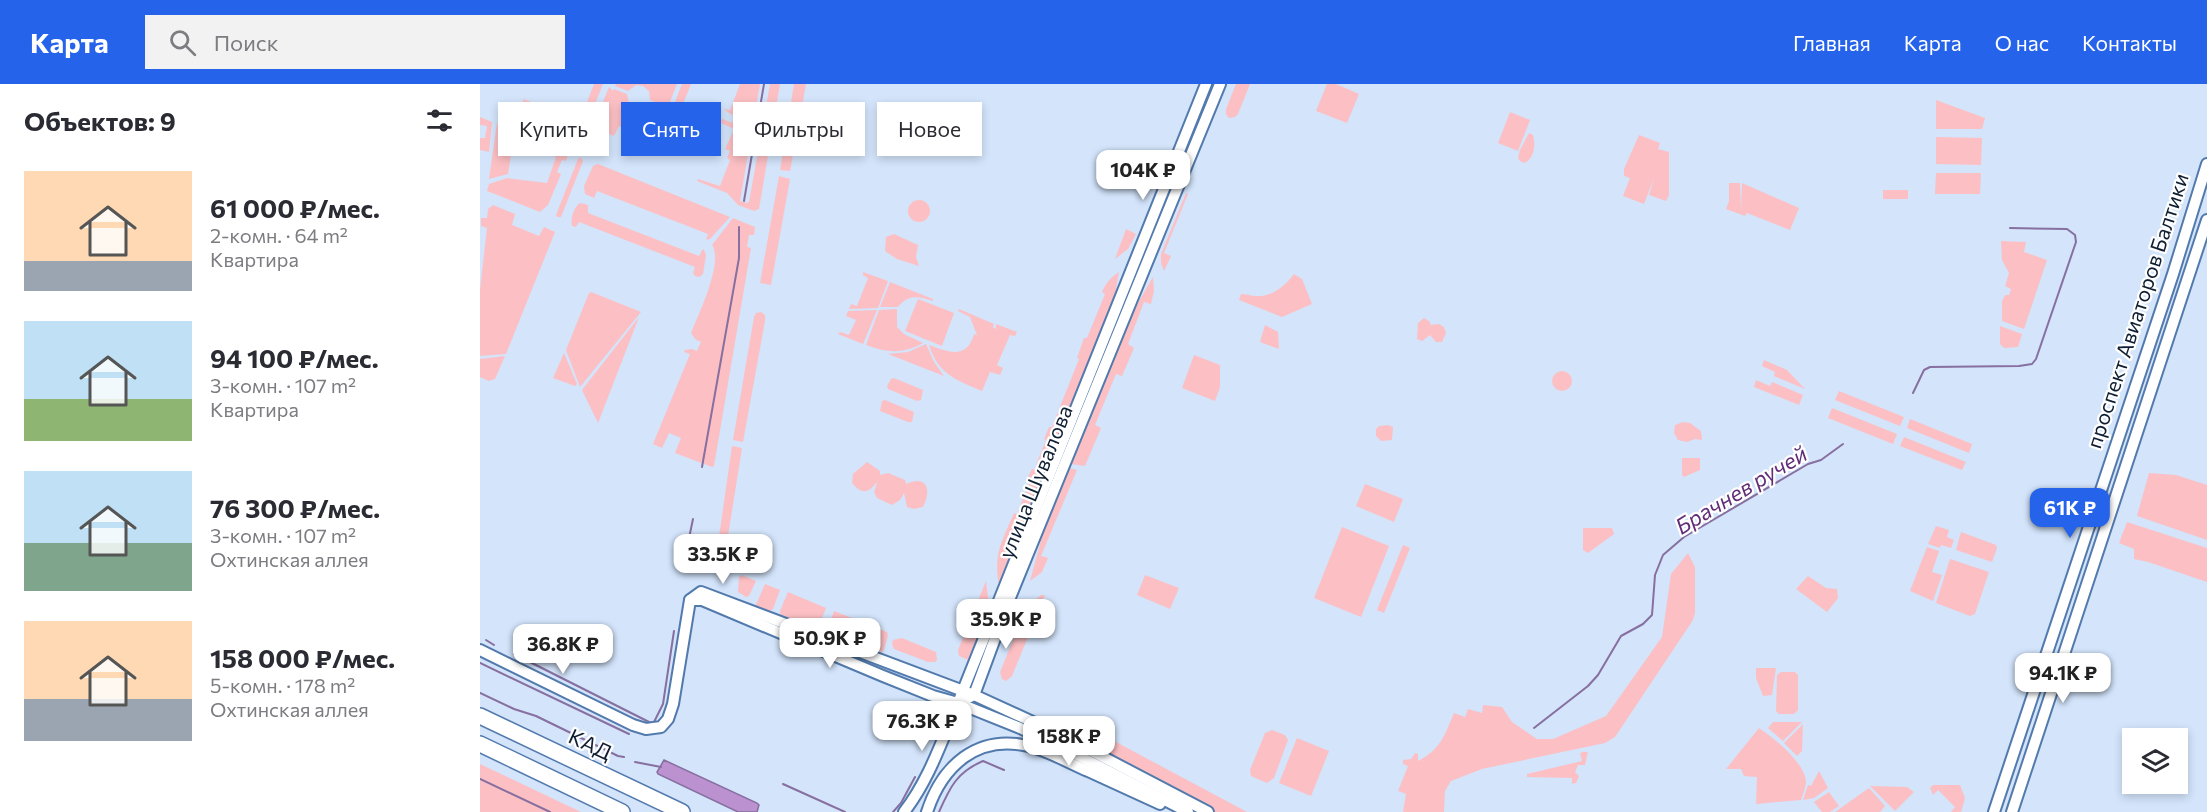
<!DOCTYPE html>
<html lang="ru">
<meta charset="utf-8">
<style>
body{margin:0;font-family:Commissioner,sans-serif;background:#f2f2f3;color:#2b2b33;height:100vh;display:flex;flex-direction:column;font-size:22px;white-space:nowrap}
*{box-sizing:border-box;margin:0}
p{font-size:20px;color:#7c7c81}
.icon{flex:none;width:33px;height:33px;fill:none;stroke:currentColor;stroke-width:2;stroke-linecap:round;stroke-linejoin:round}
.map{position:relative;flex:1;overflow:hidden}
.sheet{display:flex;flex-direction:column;background:#fff;width:480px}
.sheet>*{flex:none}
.hud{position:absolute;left:18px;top:18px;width:570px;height:54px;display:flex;gap:12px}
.tools{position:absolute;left:1642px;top:644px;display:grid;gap:12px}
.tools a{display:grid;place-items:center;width:66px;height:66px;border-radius:0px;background:#fff;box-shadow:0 3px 9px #0003;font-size:30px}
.price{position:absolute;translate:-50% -51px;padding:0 14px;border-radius:12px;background:#fff;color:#222;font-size:20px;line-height:39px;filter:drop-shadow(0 2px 3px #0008)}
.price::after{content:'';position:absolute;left:50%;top:36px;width:18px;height:14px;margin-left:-9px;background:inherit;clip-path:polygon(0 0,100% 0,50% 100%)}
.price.selected{background:#2563eb;color:#fff}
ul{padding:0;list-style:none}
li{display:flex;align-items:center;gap:18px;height:150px;padding:0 24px}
li span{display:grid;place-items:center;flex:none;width:168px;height:120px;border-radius:0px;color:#555}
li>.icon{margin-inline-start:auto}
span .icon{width:72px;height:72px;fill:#fffc;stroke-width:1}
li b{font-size:26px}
h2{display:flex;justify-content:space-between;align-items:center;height:72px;padding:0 24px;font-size:26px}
.pill{padding:0 21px;border-radius:0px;background:#fff;box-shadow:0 3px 9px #0003;font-size:21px;line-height:54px}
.pill.selected{background:#2563eb;color:#fff}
header{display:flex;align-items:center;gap:36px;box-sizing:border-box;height:84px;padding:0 30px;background:#2563eb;color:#fff}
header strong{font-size:28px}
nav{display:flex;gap:33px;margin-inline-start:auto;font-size:21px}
.search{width:420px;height:54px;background:#f2f2f3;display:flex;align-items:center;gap:15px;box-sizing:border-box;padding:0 21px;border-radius:0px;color:#7c7c81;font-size:22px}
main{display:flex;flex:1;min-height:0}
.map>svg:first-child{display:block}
</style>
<header>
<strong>Карта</strong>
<div class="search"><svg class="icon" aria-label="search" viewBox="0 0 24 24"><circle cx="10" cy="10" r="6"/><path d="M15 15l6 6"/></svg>Поиск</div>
<nav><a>Главная</a><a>Карта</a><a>О нас</a><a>Контакты</a></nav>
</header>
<main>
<section class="sheet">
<h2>Объектов: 9<svg class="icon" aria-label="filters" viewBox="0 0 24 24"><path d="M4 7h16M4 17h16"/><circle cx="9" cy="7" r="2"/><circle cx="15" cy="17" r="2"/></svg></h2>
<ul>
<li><span style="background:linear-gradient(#ffd9b3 75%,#9aa5b1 0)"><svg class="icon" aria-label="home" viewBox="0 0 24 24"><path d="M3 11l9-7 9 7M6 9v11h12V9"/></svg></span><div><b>61 000 ₽/мес.</b><p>2-комн. · 64 m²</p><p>Квартира</p></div></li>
<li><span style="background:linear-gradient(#bfe0f5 65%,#8fb573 0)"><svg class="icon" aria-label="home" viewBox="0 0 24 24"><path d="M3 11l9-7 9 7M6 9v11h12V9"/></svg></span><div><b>94 100 ₽/мес.</b><p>3-комн. · 107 m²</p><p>Квартира</p></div></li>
<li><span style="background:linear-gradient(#bfe0f5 60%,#7fa58c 0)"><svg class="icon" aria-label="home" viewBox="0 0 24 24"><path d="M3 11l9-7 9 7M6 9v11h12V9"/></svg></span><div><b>76 300 ₽/мес.</b><p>3-комн. · 107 m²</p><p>Охтинская аллея</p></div></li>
<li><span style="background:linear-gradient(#ffd9b3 65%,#9aa5b1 0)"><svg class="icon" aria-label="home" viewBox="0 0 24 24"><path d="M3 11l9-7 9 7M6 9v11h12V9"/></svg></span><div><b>158 000 ₽/мес.</b><p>5-комн. · 178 m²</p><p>Охтинская аллея</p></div></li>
</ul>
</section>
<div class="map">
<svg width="1727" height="728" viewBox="0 0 1727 728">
<rect width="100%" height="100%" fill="#d3e4fb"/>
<g fill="#fcc0c4">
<polygon points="114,0 123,0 106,42 99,39"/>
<polygon points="136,0 197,0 188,23 184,19 182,21 170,16 169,7 163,2 156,1 148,7 135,2"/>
<polygon points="202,0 211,0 182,72 175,69"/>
<polygon points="260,0 280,0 260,117 267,119 269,118 290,0 300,0 279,125 274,127 258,121 247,109 217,97 218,95 240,102 250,76 247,74 250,67 245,65 254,45 241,39 240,36 243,35 252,39 254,32 243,25 250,26"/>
<polygon points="314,0 326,0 310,87 300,86"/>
<polygon points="756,0 770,0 758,30 755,33 749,34 746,30 746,25"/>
<polygon points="847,0 856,0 879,10 867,39 836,27"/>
<path d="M129,3l4,4 1,-2 13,5 2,10c6,6 14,6 20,-1l12,5 1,3 2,-2 2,1 -16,41 -21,-9 3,-10 -13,-6 -5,10 -21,-9z"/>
<polygon points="43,15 60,21 58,33 36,25 43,19"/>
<polygon points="1456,16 1505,34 1502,45 1456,45"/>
<polygon points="1030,28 1050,36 1038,67 1018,59"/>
<polygon points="71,31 103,43 100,51 68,38"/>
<polygon points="0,33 12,38 9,68 0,66 0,54 5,54 7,42 0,41"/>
<polygon points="17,39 29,44 33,58 28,90 9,95"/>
<polygon points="31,45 88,70 86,77 82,76 77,88 81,90 68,121 60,128 7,107 9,100 27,94 67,99 76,73 34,57"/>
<path d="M1049,49l4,2c3,10 1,24 -9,28l-4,-2 -2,-3 2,-8z"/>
<polygon points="1159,51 1180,59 1178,65 1189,68 1189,111 1186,117 1169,111 1174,94 1164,120 1143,112 1150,94 1144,92 1144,85"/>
<polygon points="1456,53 1502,54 1501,81 1456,80"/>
<polygon points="100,73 103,77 81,133 77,133 76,131 98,75"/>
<polygon points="118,80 250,133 230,155 226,156 228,150 117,107 114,114 105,110 104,102 113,82"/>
<polygon points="1456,89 1501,89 1500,110 1455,110"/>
<polygon points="299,92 310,95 291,201 280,199"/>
<polygon points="1249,99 1260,99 1261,126 1262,99 1319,124 1310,146 1267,129 1265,132 1246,125 1249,117"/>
<rect x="1403" y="106" width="25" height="9"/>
<polygon points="706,109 708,110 684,169 691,172 684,187 681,179 681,170"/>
<circle cx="439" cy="127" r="11"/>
<path d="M100,119l8,2v8l111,43 4,-7 1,1 2,5 -3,19 -4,3 -4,-1 -2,-3 2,-6 -116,-45 -3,5 -4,-1c-2,-7 2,-19 8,-23z"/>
<polygon points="13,121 35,130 32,141 59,152 64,143 75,148 26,270 0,272 0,206 7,144 1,142 1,134 7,134 8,125"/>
<path d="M253,134l22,9 -1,8h-5l-2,12 4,1 -37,218 -2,1 -37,-14 6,-15 -12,-5 -7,15 -9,-4 37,-90 -6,-2 1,-2 7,-1 5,2 4,-9 -6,-3 -4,-6c7,-18 33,-71 21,-88z"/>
<polygon points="646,145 656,150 648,165 635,175"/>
<polygon points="414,150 438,161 436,173 439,182 417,175 405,167 406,153"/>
<polygon points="1521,157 1546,158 1544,168 1567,176 1544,245 1522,237 1522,217 1525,211 1529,211 1531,205 1525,202 1529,189 1522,176"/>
<polygon points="383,188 408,197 398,224 369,225 371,220 377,222 388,194 383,191"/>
<path d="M639,188l-5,28 -67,165h-11l10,-25 -2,-1 5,-12h3l27,-68 -2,-1 7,-20h3l18,-44 -3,-2c4,-9 9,-15 17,-20z"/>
<path d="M814,190l8,5 10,25 -30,13 -43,-17 2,-6c6,0 10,2 15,2 16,1 29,-10 38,-22z"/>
<polygon points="673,193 674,207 671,220 664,218 648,260 654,264 642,292 636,290 615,341 621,344 605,382 591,380 655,224"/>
<path d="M410,198l43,17v2c-15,-5 -25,-7 -35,6h-18z"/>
<polygon points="111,208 161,228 100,303 86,266 109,209"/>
<polygon points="438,215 474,229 462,262 425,247"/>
<path d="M417,225v18l7,7 19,9c-19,11 -37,10 -57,2l13,-35z"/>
<path d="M479,225l35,15 -1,3 3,2v-5l21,8 -2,4 -5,-1 -13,30 6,3 -3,7 -10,-3 -8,19c-26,-11 -44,-17 -53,-46 19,7 38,15 45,-11l3,1 -7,-18 -12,-6z"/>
<polygon points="397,226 383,260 358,250 360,248 369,251 376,236 366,232 368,227"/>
<polygon points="281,228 285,231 285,237 263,358 253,356 274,233 276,229"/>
<polygon points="159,233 118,339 102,306"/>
<polygon points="944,234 949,237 951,241 959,240 964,243 966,249 962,258 956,258 950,251 942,257 937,255 938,239"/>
<polygon points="785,241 798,248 799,265 780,258"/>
<polygon points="1520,242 1542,250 1538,263 1524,264 1520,260"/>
<polygon points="446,260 454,278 464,292 408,270 428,268"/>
<polygon points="84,269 97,300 95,302 73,294"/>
<polygon points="714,271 740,281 740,303 735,317 702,304"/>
<polygon points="25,272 15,295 9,297 0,293 0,275"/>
<polygon points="1284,276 1307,286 1325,305 1294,292 1295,288 1282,282"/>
<circle cx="1082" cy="297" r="10"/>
<polygon points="414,294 443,306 441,316 437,317 408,305 407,302 411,295"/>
<polygon points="1276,296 1290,302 1292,298 1323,311 1319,321 1274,303"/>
<polygon points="1359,307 1424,333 1420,342 1355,316"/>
<polygon points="405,316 434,328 432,338 428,338 400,327 402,317"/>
<polygon points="1352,324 1417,350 1413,360 1348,334"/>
<polygon points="1430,335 1492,360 1489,369 1427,344"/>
<polygon points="1203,338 1210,339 1221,347 1222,356 1215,355 1207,358 1198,356 1194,349 1195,341"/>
<polygon points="908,341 913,343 912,356 901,357 896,352 896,345 899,342"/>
<polygon points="1424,353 1486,378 1482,386 1420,362"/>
<polygon points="252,362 262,364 244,477 236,474"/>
<polygon points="1202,374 1220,374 1220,386 1204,393 1202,391"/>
<path d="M387,378l13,9v4l8,-2 17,7 1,4c21,-10 26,6 17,23l-9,2 -7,-2 -3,-14 -4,7 -8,5 -15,-7 -3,-6 3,-9h-1c-8,11 -15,11 -24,0l1,-9z"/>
<polygon points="589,384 597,386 561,472 568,474 562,488 550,497 562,453"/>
<path d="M552,385l13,1 -46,115c-6,-31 3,-44 15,-72l3,1 14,-35 -3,-2z"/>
<polygon points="1669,389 1696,391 1727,401 1727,456 1657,432"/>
<polygon points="885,400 923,415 914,438 876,422"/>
<polygon points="1647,438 1727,464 1727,498 1668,478 1654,475 1654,465 1639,459"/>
<polygon points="1456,442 1469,446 1467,453 1474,456 1471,464 1461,461 1460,464 1448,460"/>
<polygon points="862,443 909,462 881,533 834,514"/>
<polygon points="1103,444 1132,444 1134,450 1108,469 1103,466"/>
<polygon points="1481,448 1516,461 1517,464 1512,478 1476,466"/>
<polygon points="923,461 930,464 904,529 897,526"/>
<polygon points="1447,463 1459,467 1452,488 1462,491 1453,517 1430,507"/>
<path d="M1208,469l7,14v46l-2,7 -78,117 -10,6 -123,26 -31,12 -6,10 -1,21h-41l3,-18 -8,-3 10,-25 -5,-2v-4l8,-1 4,-6 3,1v7c23,-12 26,-25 36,-48l11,4 3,-8 14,4 1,-8 19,2 10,15 25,17h16l53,-23 56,-79 9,-63z"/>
<polygon points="1470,475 1509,488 1495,530 1490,532 1456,519"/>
<polygon points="262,491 276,497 269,512 266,513 258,508 259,493"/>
<polygon points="665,491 699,504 690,525 657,511"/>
<polygon points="1328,492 1346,504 1357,505 1358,514 1347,528 1316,505"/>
<polygon points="506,497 509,523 488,576 479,572 478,566"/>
<polygon points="285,500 300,506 293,525 288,528 275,523"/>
<polygon points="308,508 346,524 338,544 335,546 301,534 300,527"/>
<polygon points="561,511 565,511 532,592 526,597 522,595 520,588 546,524"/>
<polygon points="354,527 407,548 408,552 403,568 367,560 346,550"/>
<polygon points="422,554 456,568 457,576 455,578 448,578 414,565 412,560 413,556"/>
<polygon points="1276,584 1296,584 1292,611 1283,612 1276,594"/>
<polygon points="1301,588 1315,588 1318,591 1318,626 1314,630 1299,630 1296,627 1297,591"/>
<polygon points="1293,638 1322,638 1303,657 1288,644"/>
<polygon points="1323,640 1322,667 1317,672 1304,659"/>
<path d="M1279,644c15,10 45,34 47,53 0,6 -3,13 -5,19l-45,4 1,-27 -13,-1 -3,-7h-15z"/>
<polygon points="792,646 805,651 808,656 794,694 787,699 771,692 770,686 785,649"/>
<polygon points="608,648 621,650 767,728 733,728 595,652"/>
<polygon points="817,654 849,667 831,712 799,699"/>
<polygon points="1103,668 1108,668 1105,681 1098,681 1095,688 1099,692 1096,699 1092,700 1092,694 1047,693 1047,690 1102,677 1100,669"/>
<polygon points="0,679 0,680 101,728 0,728"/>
<polygon points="1339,687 1348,704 1334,714 1323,716 1328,701 1331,702"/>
<polygon points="1453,701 1480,701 1485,714 1481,728 1471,728 1475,723 1458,706 1453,711 1450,704"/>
<polygon points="1390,702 1427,703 1434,708 1415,727"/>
<polygon points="1389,704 1405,722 1400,728 1355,728"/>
<polygon points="1349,708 1359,722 1350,728 1342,728 1334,718"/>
</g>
<polygon fill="#bb91cf" stroke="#876fa0" stroke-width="1.5" points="184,676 277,719 279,721 277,728 258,728 178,690 177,688"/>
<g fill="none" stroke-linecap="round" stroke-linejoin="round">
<g stroke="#876fa0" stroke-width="2">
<polyline points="264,117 284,0"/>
<polyline points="1433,309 1444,286 1450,283 1539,282 1552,280 1556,275 1596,158 1595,151 1587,145 1530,144"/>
<polyline points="222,383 259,174 259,143"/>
<polyline points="208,459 213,435"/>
<polyline points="6,556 14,561"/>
<polyline points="34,570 173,640 183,620 194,547"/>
<polyline points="0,579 149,650"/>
<polyline points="0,609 34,625 56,632 138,672 144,673"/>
<polyline points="1054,644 1108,602 1118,591 1141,552 1163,540 1172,531 1175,491 1183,471 1204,453 1328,380 1341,376 1363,360"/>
<polyline points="155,678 181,683"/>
<polyline points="0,695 70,728"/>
<polyline points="303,700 365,728"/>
<polyline points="413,728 421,719 435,693"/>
<path d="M459,728c11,-25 18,-40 44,-51l21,9"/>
</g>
<defs>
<g id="minor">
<polyline points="210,516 221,508 494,611 581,651 728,728"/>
<polyline points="214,516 222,516 403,592 453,612 478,619 540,644 601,673 708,728"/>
<polyline points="0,566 153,641 166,645 181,643 188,635 193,620 210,516"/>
<polyline points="478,619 494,611 531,511 740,0"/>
<path d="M424,728c25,-32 38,-72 54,-109l248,-619"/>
<path d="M447,728c15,-46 50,-78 101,-66 21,5 41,17 60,25 24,11 48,22 72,33"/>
<polyline points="1514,728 1693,190 1727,80"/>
<polyline points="1532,728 1727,136"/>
</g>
<g id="highway">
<polyline points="0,632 202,728"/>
<polyline points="0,660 142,728"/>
</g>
</defs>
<use href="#minor" stroke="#527aad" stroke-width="14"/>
<use href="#highway" stroke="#527aad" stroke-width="18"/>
<use href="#minor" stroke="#fff" stroke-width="10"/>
<use href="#highway" stroke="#fff" stroke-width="15"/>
</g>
<g text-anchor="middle" stroke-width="4.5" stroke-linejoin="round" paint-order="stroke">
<g font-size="21" fill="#0f1f33" stroke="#fff">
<text transform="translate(1658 227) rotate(-72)" y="7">проспект Авиаторов Балтики</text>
<text transform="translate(556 398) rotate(-68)" y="7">улица Шувалова</text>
<text transform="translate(110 661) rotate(25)" y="7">КАД</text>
</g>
<g font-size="22" font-style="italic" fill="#622d77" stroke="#fff">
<text transform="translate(1261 406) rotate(-31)" y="8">Брачнев ручей</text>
</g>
</g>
</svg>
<div class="tools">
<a><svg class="icon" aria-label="layers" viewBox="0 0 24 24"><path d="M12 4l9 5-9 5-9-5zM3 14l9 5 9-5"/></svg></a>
</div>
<b class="price" style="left:663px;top:117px">104K ₽</b>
<b class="price selected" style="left:1590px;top:455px">61K ₽</b>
<b class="price" style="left:243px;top:501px">33.5K ₽</b>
<b class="price" style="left:526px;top:566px">35.9K ₽</b>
<b class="price" style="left:350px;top:585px">50.9K ₽</b>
<b class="price" style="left:83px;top:591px">36.8K ₽</b>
<b class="price" style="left:1583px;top:620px">94.1K ₽</b>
<b class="price" style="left:442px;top:668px">76.3K ₽</b>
<b class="price" style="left:589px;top:683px">158K ₽</b>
<div class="hud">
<a class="pill">Купить</a>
<a class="pill selected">Снять</a>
<a class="pill">Фильтры</a>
<a class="pill">Новое</a>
</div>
</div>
</main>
